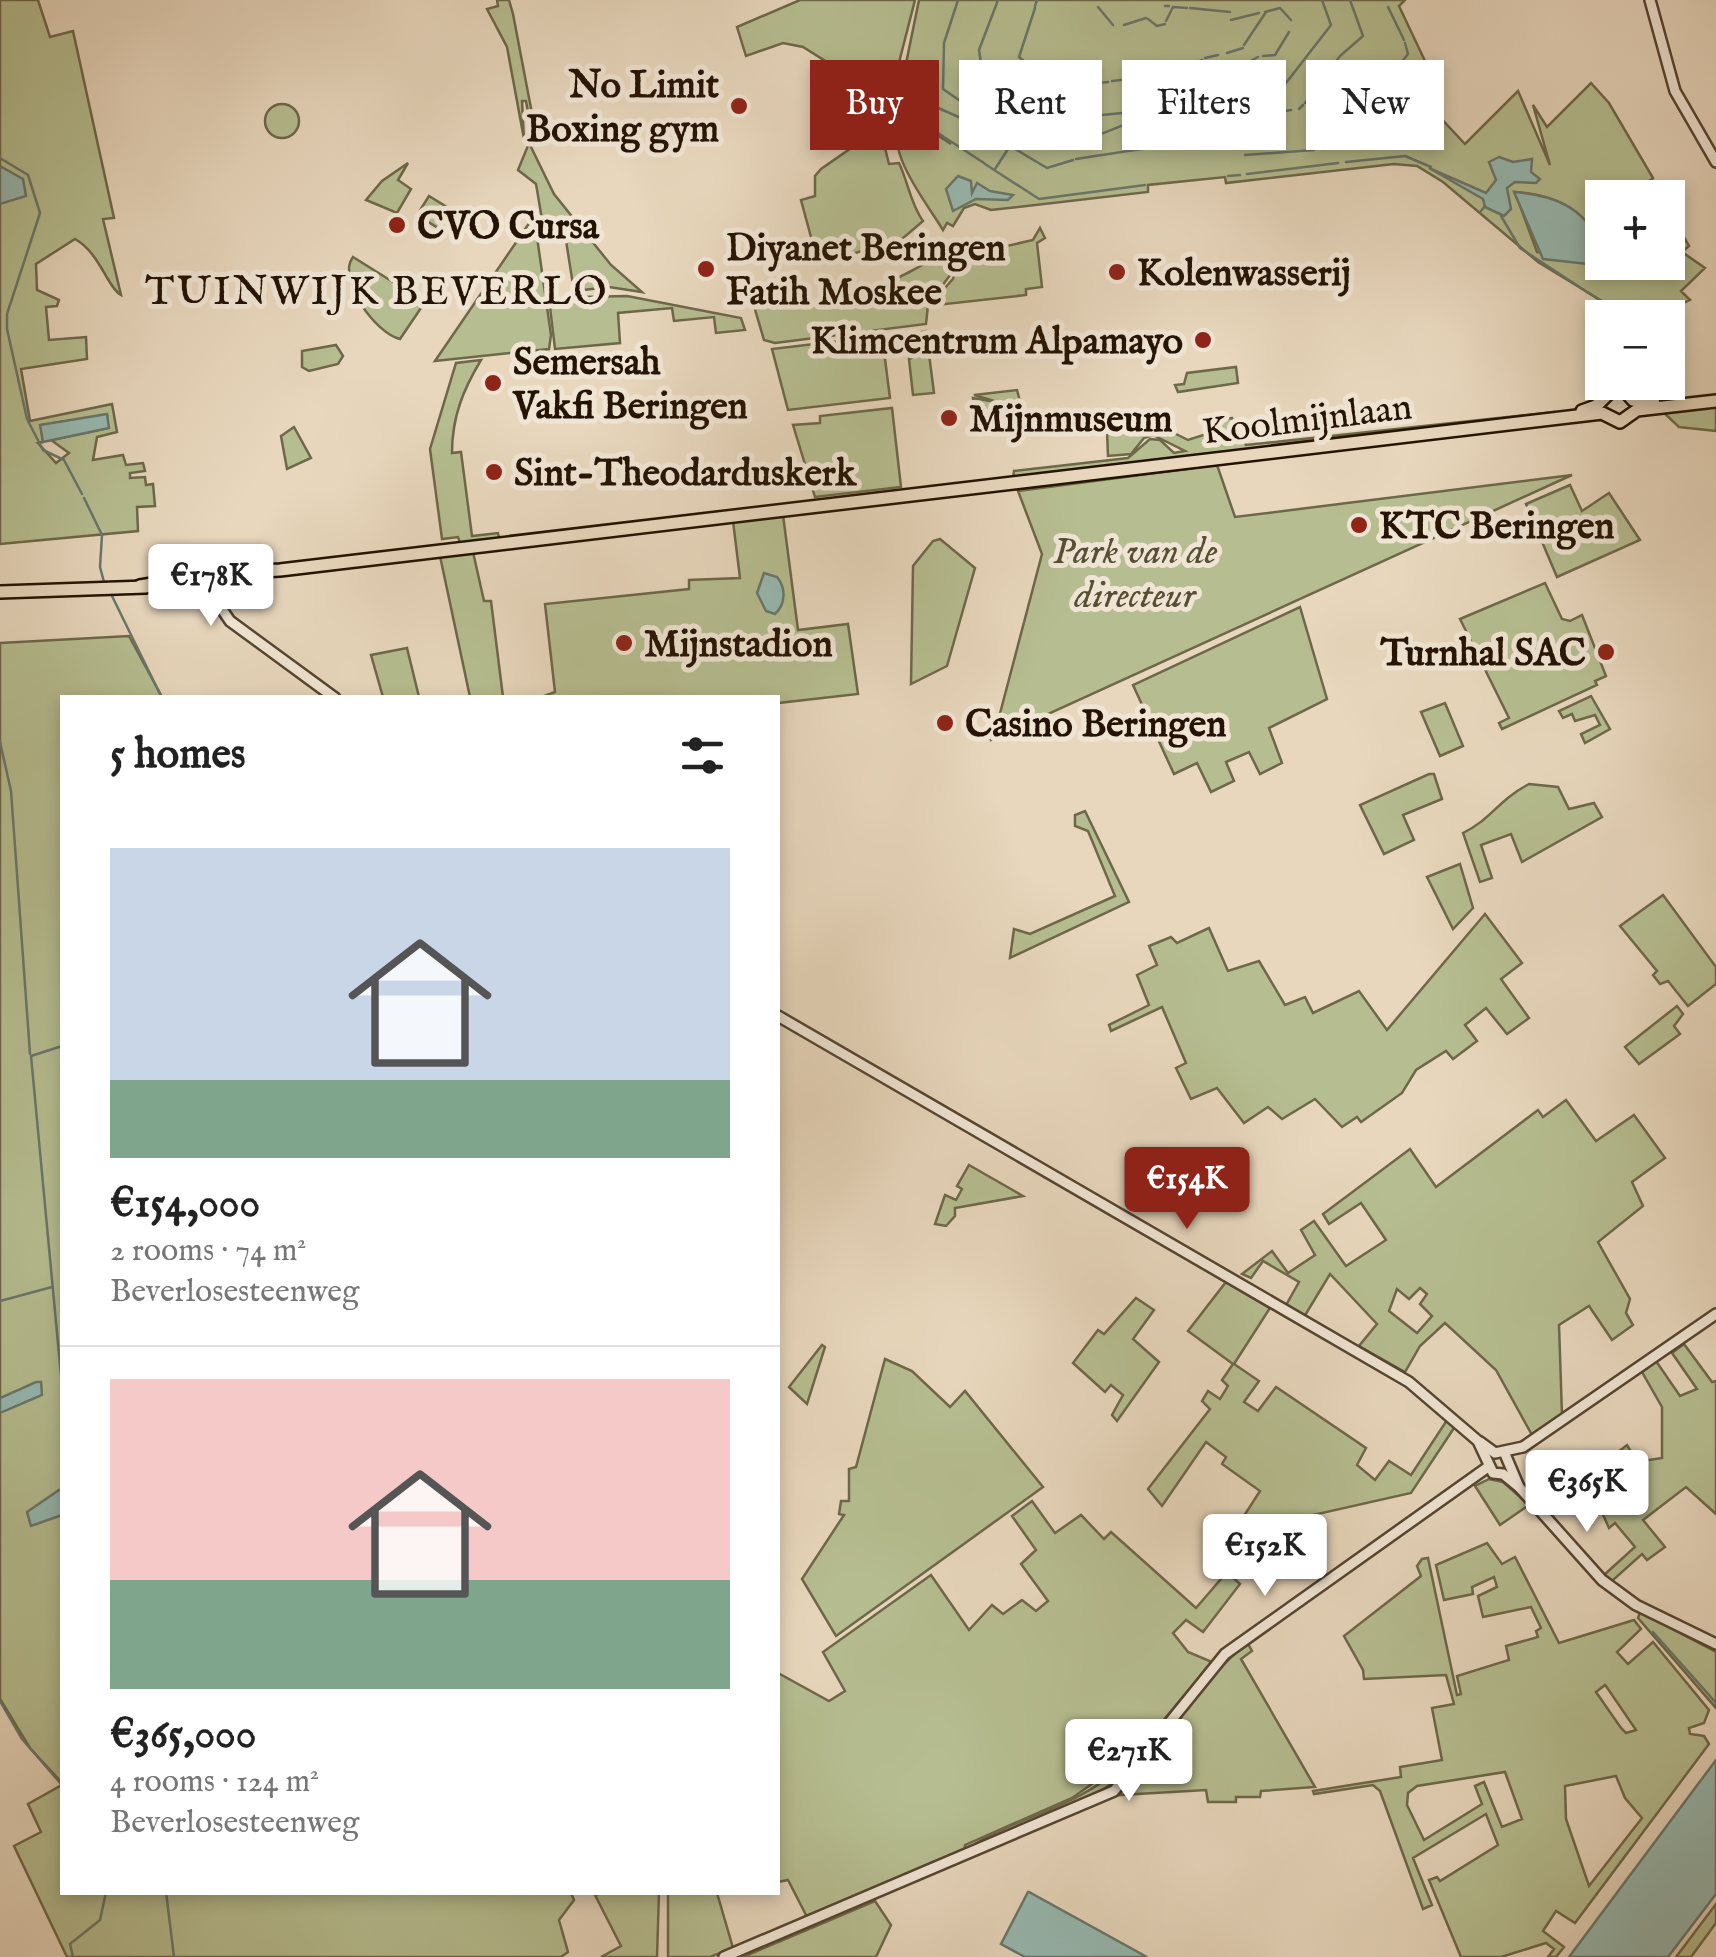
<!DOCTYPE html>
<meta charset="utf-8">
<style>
body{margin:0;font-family:"IM FELL English",serif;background:#f6f6f6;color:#222;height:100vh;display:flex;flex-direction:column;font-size:38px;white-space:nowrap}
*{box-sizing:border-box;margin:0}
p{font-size:32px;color:#767676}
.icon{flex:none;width:55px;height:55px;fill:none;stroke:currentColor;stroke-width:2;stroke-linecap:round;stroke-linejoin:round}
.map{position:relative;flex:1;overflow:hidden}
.details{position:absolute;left:60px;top:695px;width:720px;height:1200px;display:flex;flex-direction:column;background:#fff;border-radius:0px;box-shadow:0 5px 15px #0003}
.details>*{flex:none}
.guide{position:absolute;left:810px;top:60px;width:755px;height:90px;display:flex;gap:20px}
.buttons{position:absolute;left:1585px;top:180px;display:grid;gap:20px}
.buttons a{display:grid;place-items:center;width:100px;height:100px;border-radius:0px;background:#fff;box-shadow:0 5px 15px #0003;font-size:50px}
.price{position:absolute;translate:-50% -85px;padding:0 22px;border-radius:10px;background:#fff;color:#222;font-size:32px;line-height:65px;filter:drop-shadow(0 2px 5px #0008)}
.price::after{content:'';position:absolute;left:50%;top:60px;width:30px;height:22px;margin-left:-15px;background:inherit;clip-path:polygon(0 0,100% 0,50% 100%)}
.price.selected{background:#8f2418;color:#fff}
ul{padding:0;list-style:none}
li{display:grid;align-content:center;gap:20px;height:530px;padding:0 50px}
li+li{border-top:2px solid #e0e0e0}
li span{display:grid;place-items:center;height:310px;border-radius:0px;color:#555}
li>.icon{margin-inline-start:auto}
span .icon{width:180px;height:180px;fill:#fffc;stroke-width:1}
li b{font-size:42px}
h2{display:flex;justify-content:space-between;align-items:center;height:120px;padding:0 50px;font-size:42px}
.tag{padding:0 35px;border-radius:0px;background:#fff;box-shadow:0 5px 15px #0003;font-size:35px;line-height:90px}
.tag.selected{background:#8f2418;color:#fff}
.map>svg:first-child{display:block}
</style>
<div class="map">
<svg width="1716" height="1957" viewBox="0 0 1716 1957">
<rect width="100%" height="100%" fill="#e8d7bd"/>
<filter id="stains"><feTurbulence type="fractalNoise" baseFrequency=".002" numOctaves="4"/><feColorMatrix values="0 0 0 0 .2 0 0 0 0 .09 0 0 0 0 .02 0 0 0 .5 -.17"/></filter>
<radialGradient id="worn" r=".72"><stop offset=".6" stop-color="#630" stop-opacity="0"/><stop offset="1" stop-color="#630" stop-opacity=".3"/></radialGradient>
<g fill="#b6be91" stroke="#6d6849" stroke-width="2.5" fill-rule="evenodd">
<path d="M0,0h38l12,37 23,-6 41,187 -11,1 18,76c-14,-8 -21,-42 -46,-56l-39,25 1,26 22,10 -2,6 -11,1 3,33 37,-3 1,22 -66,10 9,52 82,-17 5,28 -20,5 -4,23 30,-5 3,10 17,-2 2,8 -15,2v5l15,-1 1,8 7,-1 2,22 -18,1 1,24 -138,13zM107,415l1,13 -57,12 18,13 -13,10 -18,-20 5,-1 -2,-17z"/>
<polygon points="497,0 509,0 513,14 534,124 531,129 526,101 522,101 524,139 507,47 487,9 498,6"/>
<polygon points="800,0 915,0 895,78 835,67 803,47 783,43 746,56 737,27"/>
<path d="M919,0h486l-6,6 26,55 -18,21 58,62 53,-53 32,74 -17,-60 14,22 44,-44 18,20 44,75 -21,19 -30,1v56c-11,-44 -46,-59 -87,-62l22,60 69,13 62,-3v-53l21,37 -7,6 23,16 -24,23 9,9 -36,17h-39l-5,-11 -72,-44 -95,-80 -26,-16 -23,-2 -168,19 -1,-6 -77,8v7l-157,18 -16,-6 -11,4 -11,18 -6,-3 -4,7c-20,-33 -60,-79 -43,-119l51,33 -47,-33 -4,-18z"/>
<circle cx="282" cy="121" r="17"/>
<path d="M873,133l9,3 7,28 10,-1c9,19 12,42 24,58l-21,18 -67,20 -4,-9 -20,-13 -10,-37 14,-4v-20l6,-7z"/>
<polygon points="529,143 554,194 611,265 642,292 609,287 574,291 564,228 544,231 536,184 518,170"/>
<polygon points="408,163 398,180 411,189 397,213 366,200 382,181"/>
<polygon points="429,196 455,212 443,231 417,215"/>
<polygon points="530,222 535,223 551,335 549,349 435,361"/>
<polygon points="1040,228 1045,238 1037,243 1042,287 1026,289 1026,295 937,305 935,299 953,279 958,259 990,254 989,250 1033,240"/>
<path d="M950,247l3,24 -25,34 -2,19 -151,19 -11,-3 -10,-34c74,2 136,-16 196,-59z"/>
<path d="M353,257l72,45 -25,37c-24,-5 -64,-60 -47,-82z"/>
<polygon points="627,296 741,318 745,330 716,333 714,317 674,321 672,308 618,313 620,343 555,349 550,307 582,297"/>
<polygon points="926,331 934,393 913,395 909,359 914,357 909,357 906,336"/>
<polygon points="882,336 890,398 788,410 772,349"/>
<polygon points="336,345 343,356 338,364 309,371 302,367 302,351"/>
<path d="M481,360c-18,30 -29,57 -29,93l9,-1 11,84 26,-3 1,5 -39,5 -2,-6 -16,2 -12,-90 26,-86z"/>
<polygon points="1236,367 1238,383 1178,392 1175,385 1184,384 1187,373"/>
<polygon points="1017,390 1023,413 1008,403 1016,415 982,417 984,405 976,417 973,398 1001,403 974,395"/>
<polygon points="1716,407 1716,431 1679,427 1664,413"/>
<polygon points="892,408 901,487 815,497 793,425 820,423 820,416"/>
<polygon points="1555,412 1013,478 1014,471 1128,458 1150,439 1160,440 1174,453 1185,451 1153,435 1144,438 1131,454 1108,456 1107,431 1135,429 1136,434 1164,428 1188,440 1210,433 1205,421 1232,418 1246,445"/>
<polygon points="294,427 311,458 287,469 281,436"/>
<polygon points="1217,465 1235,517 1572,475 991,740 989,732 998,721 1042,554 1018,491"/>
<polygon points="1570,485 1582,511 1609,493 1640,540 1557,577 1526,504"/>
<polygon points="783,515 798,630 848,624 858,694 778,703 778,698 539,698 555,692 545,604 689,589 689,580 740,578 733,521"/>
<polygon points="940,539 975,568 947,666 911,684 913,566 933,541"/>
<polygon points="473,552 484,601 491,601 503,697 470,697 440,556"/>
<polygon points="1545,583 1562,619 1570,621 1582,615 1606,676 1595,681 1597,685 1502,729 1499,723 1509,718 1460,619"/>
<polygon points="1300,607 1327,699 1269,728 1282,763 1260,774 1249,752 1226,762 1234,781 1211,792 1197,763 1174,774 1133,685"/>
<polygon points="129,636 162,697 62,698 62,1783 30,1748 0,1699 0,643"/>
<polygon points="407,648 419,697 383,697 371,655"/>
<polygon points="1591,696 1610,729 1585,743 1581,734 1600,725 1595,715 1575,721 1572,714 1563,718 1559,711"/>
<polygon points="1445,703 1463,746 1440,756 1421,712"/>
<polygon points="1429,774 1434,774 1442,799 1403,815 1414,840 1384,854 1360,805"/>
<path d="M1529,784l29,3 11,22 25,-6 8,14 -80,45 -11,-28 -30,11 11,33 -12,4 -17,-49c30,-15 34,-32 66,-49z"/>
<polygon points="1085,811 1129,902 1010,958 1014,929 1030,934 1115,896 1088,831 1075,826 1075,815"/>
<polygon points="1460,864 1473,908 1453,929 1427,877"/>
<polygon points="1663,895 1716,967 1716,984 1688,1006 1668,981 1660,984 1653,975 1657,971 1620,926"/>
<polygon points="1485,914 1522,963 1501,979 1529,1018 1507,1034 1486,1008 1465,1025 1477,1041 1453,1059 1446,1051 1416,1070 1402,1093 1361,1122 1357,1117 1342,1127 1315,1099 1282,1119 1268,1107 1244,1123 1217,1088 1191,1099 1176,1068 1186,1063 1162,1007 1111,1031 1109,1025 1149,1005 1137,975 1157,965 1149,946 1171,937 1177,943 1209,928 1228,971 1259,961 1285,1005 1305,997 1313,1013 1359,991 1387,1030"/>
<polygon points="1677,1006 1683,1014 1674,1026 1680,1034 1639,1064 1625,1047"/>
<path d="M1566,1100l30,41 38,-26 31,43 -33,24 11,24 -45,36 32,57 -4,14 7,12 -21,15 -23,-34 -30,19 3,90 -30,20 -36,-65 -51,-47 -25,23 -15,26 -46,-26 18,-22 -47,-50 -26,43 -19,-10 14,-25 -36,-21 -12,17 -9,-4 30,-23 16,22 27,-18 -14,-25 13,-9 32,45 40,-26 -25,-37 -32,21 -6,-10 87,-65 26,38 102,-77 5,7zM1420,1288l7,6 -7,10 12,12 -15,17 -28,-22 8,-22 12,10z"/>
<polygon points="969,1165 1023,1196 955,1208 955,1216 946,1226 935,1224 945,1195 956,1200 962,1189 957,1186"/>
<polygon points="1226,1282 1270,1308 1234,1364 1259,1381 1244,1402 1258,1411 1276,1387 1366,1448 1357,1465 1375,1480 1389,1461 1411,1475 1449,1417 1456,1425 1411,1493 1233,1533 1260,1491 1222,1464 1226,1457 1206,1442 1162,1506 1148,1489 1210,1409 1202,1401 1208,1391 1220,1399 1228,1386 1222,1380 1233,1364 1188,1331"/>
<polygon points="1136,1298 1154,1310 1133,1339 1159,1362 1117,1421 1112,1415 1123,1395 1111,1385 1105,1392 1073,1363 1098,1330 1104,1334"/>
<polygon points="1684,1344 1712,1382 1716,1381 1716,1514 1686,1487 1643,1520 1665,1547 1647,1560 1642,1554 1612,1581 1604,1575 1635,1547 1615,1523 1609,1528 1586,1477 1627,1445 1637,1462 1662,1458 1662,1407 1642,1372 1656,1361 1680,1396 1697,1389 1672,1353"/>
<polygon points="822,1345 825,1347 807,1404 789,1387"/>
<polygon points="885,1359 912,1371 950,1407 965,1391 1043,1487 836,1636 802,1579 844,1515 839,1514 841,1501 849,1501 849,1469 856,1467"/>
<polygon points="1489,1479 1503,1482 1529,1505 1500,1525 1475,1486"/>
<polygon points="1032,1501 1055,1533 1081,1515 1104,1539 1111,1532 1196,1608 1227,1572 1240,1584 1203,1632 1186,1620 1173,1633 1188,1652 1212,1662 1123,1769 1109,1772 1072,1798 965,1845 964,1851 807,1917 788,1880 778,1882 778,1673 829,1701 845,1691 823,1652 931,1575 969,1630 992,1605 1003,1614 1022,1600 1036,1611 1048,1601 1021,1564 1036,1550 1012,1516"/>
<path d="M1487,1543l15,21 13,-7 44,86 75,-23 7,9 -24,23 11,12 25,-22 56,68 -5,13 -15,5 1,6 14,2 5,8 -134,179 -19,-12 -13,20 21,16 -8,10h-8l6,-8 -8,-6 -45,14h-40l-32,-77 8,-3 3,4 58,-36 -12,-31 -73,44 19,47 -9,4 -43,-118 -7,-6 -59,9 -1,-3 88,-14 -1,-10 42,-7 -10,-52 22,-4 -8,-29 -82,4 -1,-9 -19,-34 77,-60 -4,-10 5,-7 6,-1 29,137 4,-1 -4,-18 52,-16 -3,-14 32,-9 -2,-6 5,-3 -10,-21 -48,10 -5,-21 19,-9 -3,-10 -22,10 1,7 -29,6 -8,-35zM1605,1685l1,1 30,44 -10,3 -5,-5 -25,-36zM1505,1772l17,47 -20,8 -18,-45 -9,4 7,18 -58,36 -17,-35 1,-12 9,-7zM1616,1776l9,22 17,20 -53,68 -23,-67 -1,-33z"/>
<polygon points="1640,1612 1716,1652 1716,1708 1638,1618"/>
<polygon points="1247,1642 1252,1651 1241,1659 1315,1787 1261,1791 1260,1797 1236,1797 1236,1802 1208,1802 1206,1790 1119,1795 1203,1684"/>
<path d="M1107,1778l5,5 -19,14 -125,52c42,-30 97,-38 139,-71z"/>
<polygon points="62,1785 62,1892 571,1893 574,1900 559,1920 568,1952 561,1957 67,1957 14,1846 41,1832 28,1804"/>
<polygon points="605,1892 659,1893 657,1957 601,1957 621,1946 595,1895"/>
<polygon points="668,1893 717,1893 733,1948 710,1957 668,1957"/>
<polygon points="875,1901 891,1925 876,1957 743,1957"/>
<polygon points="1716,1904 1716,1923 1691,1957 1676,1957"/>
</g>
<g fill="#97bab2" stroke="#69776b" stroke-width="2.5">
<polygon points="1499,157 1513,162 1532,159 1531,172 1540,179 1536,183 1515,182 1507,188 1511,209 1504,216 1485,207 1483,199 1429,168 1486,193 1496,180 1489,162"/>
<polygon points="0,166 23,179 26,196 0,204"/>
<polygon points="958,176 971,181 972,193 977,183 990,191 1013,195 1008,200 976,199 953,211 946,189"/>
<path d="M1514,192c38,3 70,14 86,52 3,8 2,16 6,22l-63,-7z"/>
<polygon points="107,414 109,428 43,442 40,425"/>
<path d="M764,573l13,4c9,11 9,27 -2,37l-9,-3 -9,-18z"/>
<polygon points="36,1382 41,1382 42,1395 0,1413 0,1398"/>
<polygon points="59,1490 62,1490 62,1515 31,1526 27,1512"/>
<polygon points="1716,1760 1716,1894 1668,1957 1569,1957"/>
<polygon points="1028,1892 1029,1892 1147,1957 1025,1957 1001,1944"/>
</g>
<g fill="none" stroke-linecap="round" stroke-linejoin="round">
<g stroke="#69776b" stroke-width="2.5">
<polyline points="958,0 944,43 943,89 992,123"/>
<polyline points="1035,6 1037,0"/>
<polyline points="1165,6 1169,6"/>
<polyline points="1098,7 1113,25"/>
<polyline points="1388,7 1404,40"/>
<polyline points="1035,8 1019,57 1039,74"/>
<polyline points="1190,8 1230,12"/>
<polyline points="1265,12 1280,8 1291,20"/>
<polyline points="1148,19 1157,26 1165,24"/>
<polyline points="1231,20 1259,13"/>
<polyline points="1166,21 1173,7 1187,8"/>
<polyline points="1124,25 1146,18"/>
<polyline points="1244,45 1266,12"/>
<polyline points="1227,53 1243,48"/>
<polyline points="1263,56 1275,55 1289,32"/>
<polyline points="1205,58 1218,55"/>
<polyline points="981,63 979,50 998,0"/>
<polyline points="981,66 982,75 1016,98"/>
<polyline points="1173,74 1202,60"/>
<polyline points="1226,74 1258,57"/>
<polyline points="1043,77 1056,87 1108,82"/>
<polyline points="1152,77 1169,74"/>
<polyline points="1389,78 1408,54 1405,43"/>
<polyline points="1112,81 1148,77"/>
<polyline points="1271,85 1286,83 1331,25 1322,0"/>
<polyline points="1261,86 1267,86"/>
<polyline points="918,99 990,131"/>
<polyline points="1305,103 1340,56 1363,36 1350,0"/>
<polyline points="1029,108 1048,123 1067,119"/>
<polyline points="1199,109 1213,98 1246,89"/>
<polyline points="1299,109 1303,105"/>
<polyline points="1154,114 1185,106 1212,82"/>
<polyline points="1072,118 1152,110 1154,114"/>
<polyline points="918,120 984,163"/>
<polyline points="1166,120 1197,110"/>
<path d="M1013,139c46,21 91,-8 136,-24"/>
<polyline points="1197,141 1232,120 1291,110"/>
<polyline points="1170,145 1194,141"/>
<polyline points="1324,149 1341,147 1345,134 1385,84"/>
<polyline points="1245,155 1314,150"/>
<polyline points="0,158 28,175 40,213 7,314 7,329 27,419 43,450 64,460 82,494"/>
<polyline points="1076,159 1167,145"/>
<polyline points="1346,162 1405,156 1431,167"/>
<polyline points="985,164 1039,199 1145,185"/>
<polyline points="995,169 1010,146 1047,168 1073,160"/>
<polyline points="1247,174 1338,163"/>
<polyline points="1228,176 1240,175"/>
<polyline points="1481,211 1485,206"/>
<polyline points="1501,216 1520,248 1607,305"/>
<polyline points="84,498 102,535 100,567 104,582"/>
<polyline points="111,594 162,698"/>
<polyline points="0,742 11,791 30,1054"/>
<polyline points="62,1046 31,1056 62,1386"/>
<polyline points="0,1301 52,1287"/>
<polyline points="1653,1632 1716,1703"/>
<polyline points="0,1701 22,1739 62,1785"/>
<polyline points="166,1892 174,1957"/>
<polyline points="73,1957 70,1944 100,1920 106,1892"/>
</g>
<defs>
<g id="tertiary">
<polyline points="1650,0 1675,91 1716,162"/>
<polyline points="210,592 230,621 335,698"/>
<polyline points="778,1016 1409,1382 1478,1441 1493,1473 1503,1474 1519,1487"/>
<polyline points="1480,1442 1495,1453 1523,1447 1716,1314"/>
<polyline points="1505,1454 1519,1487 1602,1580 1636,1605 1716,1644"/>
<polyline points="724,1957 1114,1791 1225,1654 1488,1467"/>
</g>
<g id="primary">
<polyline points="1582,411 1596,406 1614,388 1625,391 1633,400 1654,403"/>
<polyline points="200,584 207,591 218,591 225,583 224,572"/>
<polyline points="140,586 194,577 211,565 228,573 280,570 1602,413 1620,422 1637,410 1716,401"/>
<polyline points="0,592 146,587"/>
</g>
</defs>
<use href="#tertiary" stroke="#554430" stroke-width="14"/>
<use href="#primary" stroke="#241301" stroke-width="16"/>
<use href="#tertiary" stroke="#f0e5d4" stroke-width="9"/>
<use href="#primary" stroke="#e8d7bd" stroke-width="11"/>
</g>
<g fill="#8f2418" stroke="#f0e5d4" stroke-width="4">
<circle cx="739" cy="106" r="10"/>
<circle cx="397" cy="225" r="10"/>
<circle cx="706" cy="269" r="10"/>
<circle cx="1117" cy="272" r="10"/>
<circle cx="1203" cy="340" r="10"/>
<circle cx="493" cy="383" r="10"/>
<circle cx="949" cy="418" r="10"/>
<circle cx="494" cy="472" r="10"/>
<circle cx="1359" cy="525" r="10"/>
<circle cx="624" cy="643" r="10"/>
<circle cx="1606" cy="652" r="10"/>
<circle cx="945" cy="723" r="10"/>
</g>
<g text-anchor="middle" stroke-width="10" stroke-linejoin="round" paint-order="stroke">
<g font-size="38" font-weight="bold" fill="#241301" stroke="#f0e5d4" text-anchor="start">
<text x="719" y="97" text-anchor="end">No Limit<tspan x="719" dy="44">Boxing gym</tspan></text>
<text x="417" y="238">CVO Cursa</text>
<text x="726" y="260">Diyanet Beringen<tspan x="726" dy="44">Fatih Moskee</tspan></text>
<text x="1137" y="285">Kolenwasserij</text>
<text x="1183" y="353" text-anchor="end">Klimcentrum Alpamayo</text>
<text x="513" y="374">Semersah<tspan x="513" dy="44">Vakfi Beringen</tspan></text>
<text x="969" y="431">Mijnmuseum</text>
<text x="514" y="485">Sint-Theodarduskerk</text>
<text x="1379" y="538">KTC Beringen</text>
<text x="644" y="656">Mijnstadion</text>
<text x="1586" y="665" text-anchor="end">Turnhal SAC</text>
<text x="965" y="736">Casino Beringen</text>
</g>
<g font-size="38" fill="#241301" stroke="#f0e5d4">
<text transform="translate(1307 418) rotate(-7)" y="13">Koolmijnlaan</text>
</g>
<g font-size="38" font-style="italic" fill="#574f33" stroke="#f0e5d4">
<text x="1135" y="563">Park van de<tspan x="1135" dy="44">directeur</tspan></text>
</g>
<g font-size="40" letter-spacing="2.5" fill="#241301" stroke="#f0e5d4">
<text x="377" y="304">TUINWIJK BEVERLO</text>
</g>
</g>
<rect width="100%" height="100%" filter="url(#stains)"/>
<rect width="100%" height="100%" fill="url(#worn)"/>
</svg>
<div class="buttons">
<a>+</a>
<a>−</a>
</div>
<b class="price" style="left:211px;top:629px">€178K</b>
<b class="price selected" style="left:1187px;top:1232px">€154K</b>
<b class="price" style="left:1587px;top:1535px">€365K</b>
<b class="price" style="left:1265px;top:1599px">€152K</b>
<b class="price" style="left:1129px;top:1804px">€271K</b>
<div class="guide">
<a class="tag selected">Buy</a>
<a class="tag">Rent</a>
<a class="tag">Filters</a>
<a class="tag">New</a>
</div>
<section class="details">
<h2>5 homes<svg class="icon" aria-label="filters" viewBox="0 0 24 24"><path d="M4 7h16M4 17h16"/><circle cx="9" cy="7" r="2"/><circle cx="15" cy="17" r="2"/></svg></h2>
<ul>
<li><span style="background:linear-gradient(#c9d6e8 75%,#7fa58c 0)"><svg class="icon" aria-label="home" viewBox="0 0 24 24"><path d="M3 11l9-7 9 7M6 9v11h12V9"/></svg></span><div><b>€154,000</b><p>2 rooms · 74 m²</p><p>Beverlosesteenweg</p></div></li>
<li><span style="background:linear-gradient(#f6c9c9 65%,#7fa58c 0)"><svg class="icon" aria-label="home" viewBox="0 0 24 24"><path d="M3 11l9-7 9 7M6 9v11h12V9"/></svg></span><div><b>€365,000</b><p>4 rooms · 124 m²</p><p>Beverlosesteenweg</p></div></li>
</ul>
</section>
</div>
